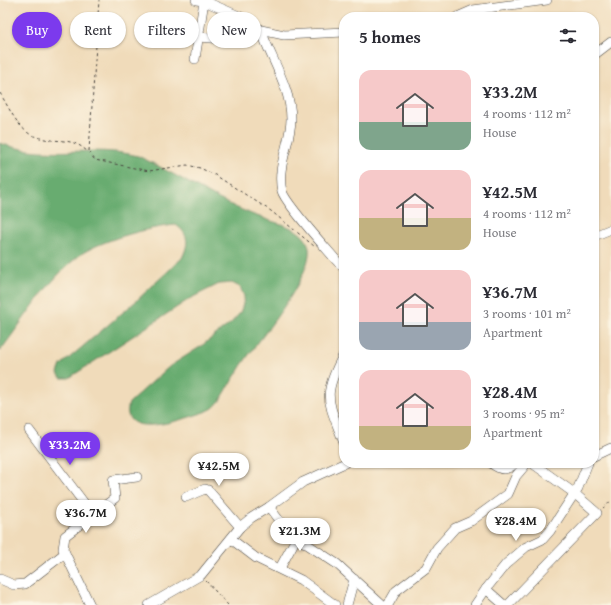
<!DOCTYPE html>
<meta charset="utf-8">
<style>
body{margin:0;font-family:"Gentium Book Plus",serif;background:#f2f2f3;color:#2b2b33;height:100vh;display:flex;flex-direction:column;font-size:15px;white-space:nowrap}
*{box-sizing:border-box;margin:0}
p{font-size:13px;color:#7c7c81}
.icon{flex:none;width:22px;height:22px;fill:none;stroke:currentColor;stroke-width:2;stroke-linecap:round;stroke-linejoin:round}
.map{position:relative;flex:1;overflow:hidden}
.drawer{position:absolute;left:339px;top:12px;width:260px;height:456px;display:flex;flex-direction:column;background:#fff;border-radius:16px;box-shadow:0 1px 3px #0004}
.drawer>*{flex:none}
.hud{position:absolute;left:12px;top:12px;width:267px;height:36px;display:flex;gap:8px}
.price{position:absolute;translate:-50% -34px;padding:0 9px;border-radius:14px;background:#fff;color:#222;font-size:13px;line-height:26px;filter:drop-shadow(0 1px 2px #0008)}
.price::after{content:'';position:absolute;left:50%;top:24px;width:12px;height:9px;margin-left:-6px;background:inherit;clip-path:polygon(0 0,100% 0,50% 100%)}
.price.current{background:#7c3aed;color:#fff}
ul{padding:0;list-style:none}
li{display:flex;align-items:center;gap:12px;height:100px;padding:0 20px}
li span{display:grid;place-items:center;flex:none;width:112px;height:80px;border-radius:12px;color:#555}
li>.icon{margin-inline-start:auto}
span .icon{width:48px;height:48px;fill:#fffc;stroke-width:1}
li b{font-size:17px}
h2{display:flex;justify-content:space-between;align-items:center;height:48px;padding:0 20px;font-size:17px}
.tag{padding:0 14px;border-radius:18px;background:#fff;box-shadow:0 1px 3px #0004;font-size:14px;line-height:36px}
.tag.current{background:#7c3aed;color:#fff}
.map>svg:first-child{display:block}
</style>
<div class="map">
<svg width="611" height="605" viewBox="0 0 611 605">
<rect width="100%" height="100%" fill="#fcf5e5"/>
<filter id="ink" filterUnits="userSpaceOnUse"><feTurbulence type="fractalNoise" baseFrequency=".025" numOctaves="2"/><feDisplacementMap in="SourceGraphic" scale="8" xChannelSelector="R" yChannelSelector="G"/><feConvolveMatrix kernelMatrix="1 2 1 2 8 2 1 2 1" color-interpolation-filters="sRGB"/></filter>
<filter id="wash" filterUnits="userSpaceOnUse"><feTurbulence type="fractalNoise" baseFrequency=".012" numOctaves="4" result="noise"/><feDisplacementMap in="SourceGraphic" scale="16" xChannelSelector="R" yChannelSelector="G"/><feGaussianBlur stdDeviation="0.9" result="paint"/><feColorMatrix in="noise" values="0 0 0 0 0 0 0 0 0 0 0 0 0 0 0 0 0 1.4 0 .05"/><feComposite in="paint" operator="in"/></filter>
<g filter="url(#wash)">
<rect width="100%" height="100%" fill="#f0dbba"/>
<path fill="#68ac70" stroke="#4a6c4e" d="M0,143c45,17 93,1 138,13 45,21 85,50 133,65 13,4 31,8 37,23 9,22 -33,75 -45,92 -10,13 -20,26 -28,40 -7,10 -13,25 -22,32 -4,3 -10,4 -14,6 -18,6 -81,27 -70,-11l41,-37 30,-19 31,-24 9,-10 3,-9 1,-8 -4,-9 -8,-4 -13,1 -28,14 -122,80h-8l-3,-5 3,-8 74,-63 47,-44c7,-14 7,-24 -6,-33 -26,2 -75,15 -96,30 -33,25 -55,64 -80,96z"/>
</g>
<g filter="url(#ink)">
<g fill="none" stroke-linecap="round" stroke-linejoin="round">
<defs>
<g id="minor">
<polyline points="196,0 204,1 239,16 261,30 284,35 344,32"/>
<polyline points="457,17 473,10 547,0"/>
<path d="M261,30c10,29 30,58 30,89 0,23 -15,48 -9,72 3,12 43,56 54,69l8,8"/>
<polyline points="198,37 237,40"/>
<polyline points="594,55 611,42"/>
<polyline points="195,59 204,1"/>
<polyline points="594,236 611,229"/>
<path d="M344,354c-23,43 -16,46 0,89"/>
<polyline points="29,430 93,515"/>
<polyline points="594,456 611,448"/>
<polyline points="423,463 436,463"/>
<path d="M491,463c10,8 15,8 25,0"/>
<polyline points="186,497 205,489 208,490 240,527"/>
<polyline points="269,507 287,531 337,564 382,605"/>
<polyline points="231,539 256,558 301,580 335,605"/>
<polyline points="280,568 297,537"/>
<polyline points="0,579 14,585 25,584 65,553"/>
<polyline points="486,589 504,605"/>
<polyline points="90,605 63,549 65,536 115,498 113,480 137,477"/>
<polyline points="149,605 201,575 240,527 251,518 269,507 303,482 345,463"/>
<polyline points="347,605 354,579"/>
<polyline points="388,605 396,591 426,568 437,548 455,528 471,521 508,494 516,476 527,463"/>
<polyline points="475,605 486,589 506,564 526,547 543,539 550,531 578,488 588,463"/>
<polyline points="508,605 597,513 574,493 532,463"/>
</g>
</defs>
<use href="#minor" stroke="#494540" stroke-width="10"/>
<g stroke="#494540" stroke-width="1" stroke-dasharray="3 3" stroke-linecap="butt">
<path d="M0,93c8,13 19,38 34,43 27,10 39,-4 61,24l54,11 38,-6 13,3 15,7 56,36 43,35"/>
<polyline points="89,151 99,0"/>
<polyline points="603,508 611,501"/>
<polyline points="206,581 228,605"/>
</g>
<use href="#minor" stroke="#fff" stroke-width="9"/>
</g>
</g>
</svg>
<b class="price current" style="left:70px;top:466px">¥33.2M</b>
<b class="price" style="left:219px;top:487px">¥42.5M</b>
<b class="price" style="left:86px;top:534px">¥36.7M</b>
<b class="price" style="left:516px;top:542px">¥28.4M</b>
<b class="price" style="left:300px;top:552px">¥21.3M</b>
<div class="hud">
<a class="tag current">Buy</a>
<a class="tag">Rent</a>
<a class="tag">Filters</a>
<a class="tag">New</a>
</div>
<section class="drawer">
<h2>5 homes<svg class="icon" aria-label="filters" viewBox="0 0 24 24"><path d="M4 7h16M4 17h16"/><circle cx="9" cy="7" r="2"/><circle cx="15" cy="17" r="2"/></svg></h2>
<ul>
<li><span style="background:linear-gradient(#f6c9c9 65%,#7fa58c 0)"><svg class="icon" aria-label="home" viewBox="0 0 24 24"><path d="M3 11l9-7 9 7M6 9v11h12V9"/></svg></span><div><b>¥33.2M</b><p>4 rooms · 112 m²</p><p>House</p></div></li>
<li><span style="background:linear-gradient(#f6c9c9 60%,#c2b280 0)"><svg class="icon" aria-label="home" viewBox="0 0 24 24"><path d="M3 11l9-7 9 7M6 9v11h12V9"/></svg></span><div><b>¥42.5M</b><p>4 rooms · 112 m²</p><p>House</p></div></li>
<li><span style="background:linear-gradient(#f6c9c9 65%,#9aa5b1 0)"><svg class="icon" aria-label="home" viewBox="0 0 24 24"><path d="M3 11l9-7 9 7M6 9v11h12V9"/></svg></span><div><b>¥36.7M</b><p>3 rooms · 101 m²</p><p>Apartment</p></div></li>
<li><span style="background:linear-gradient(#f6c9c9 70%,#c2b280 0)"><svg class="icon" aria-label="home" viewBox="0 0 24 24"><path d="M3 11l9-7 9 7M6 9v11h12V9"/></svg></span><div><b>¥28.4M</b><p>3 rooms · 95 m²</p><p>Apartment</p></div></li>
</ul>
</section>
</div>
